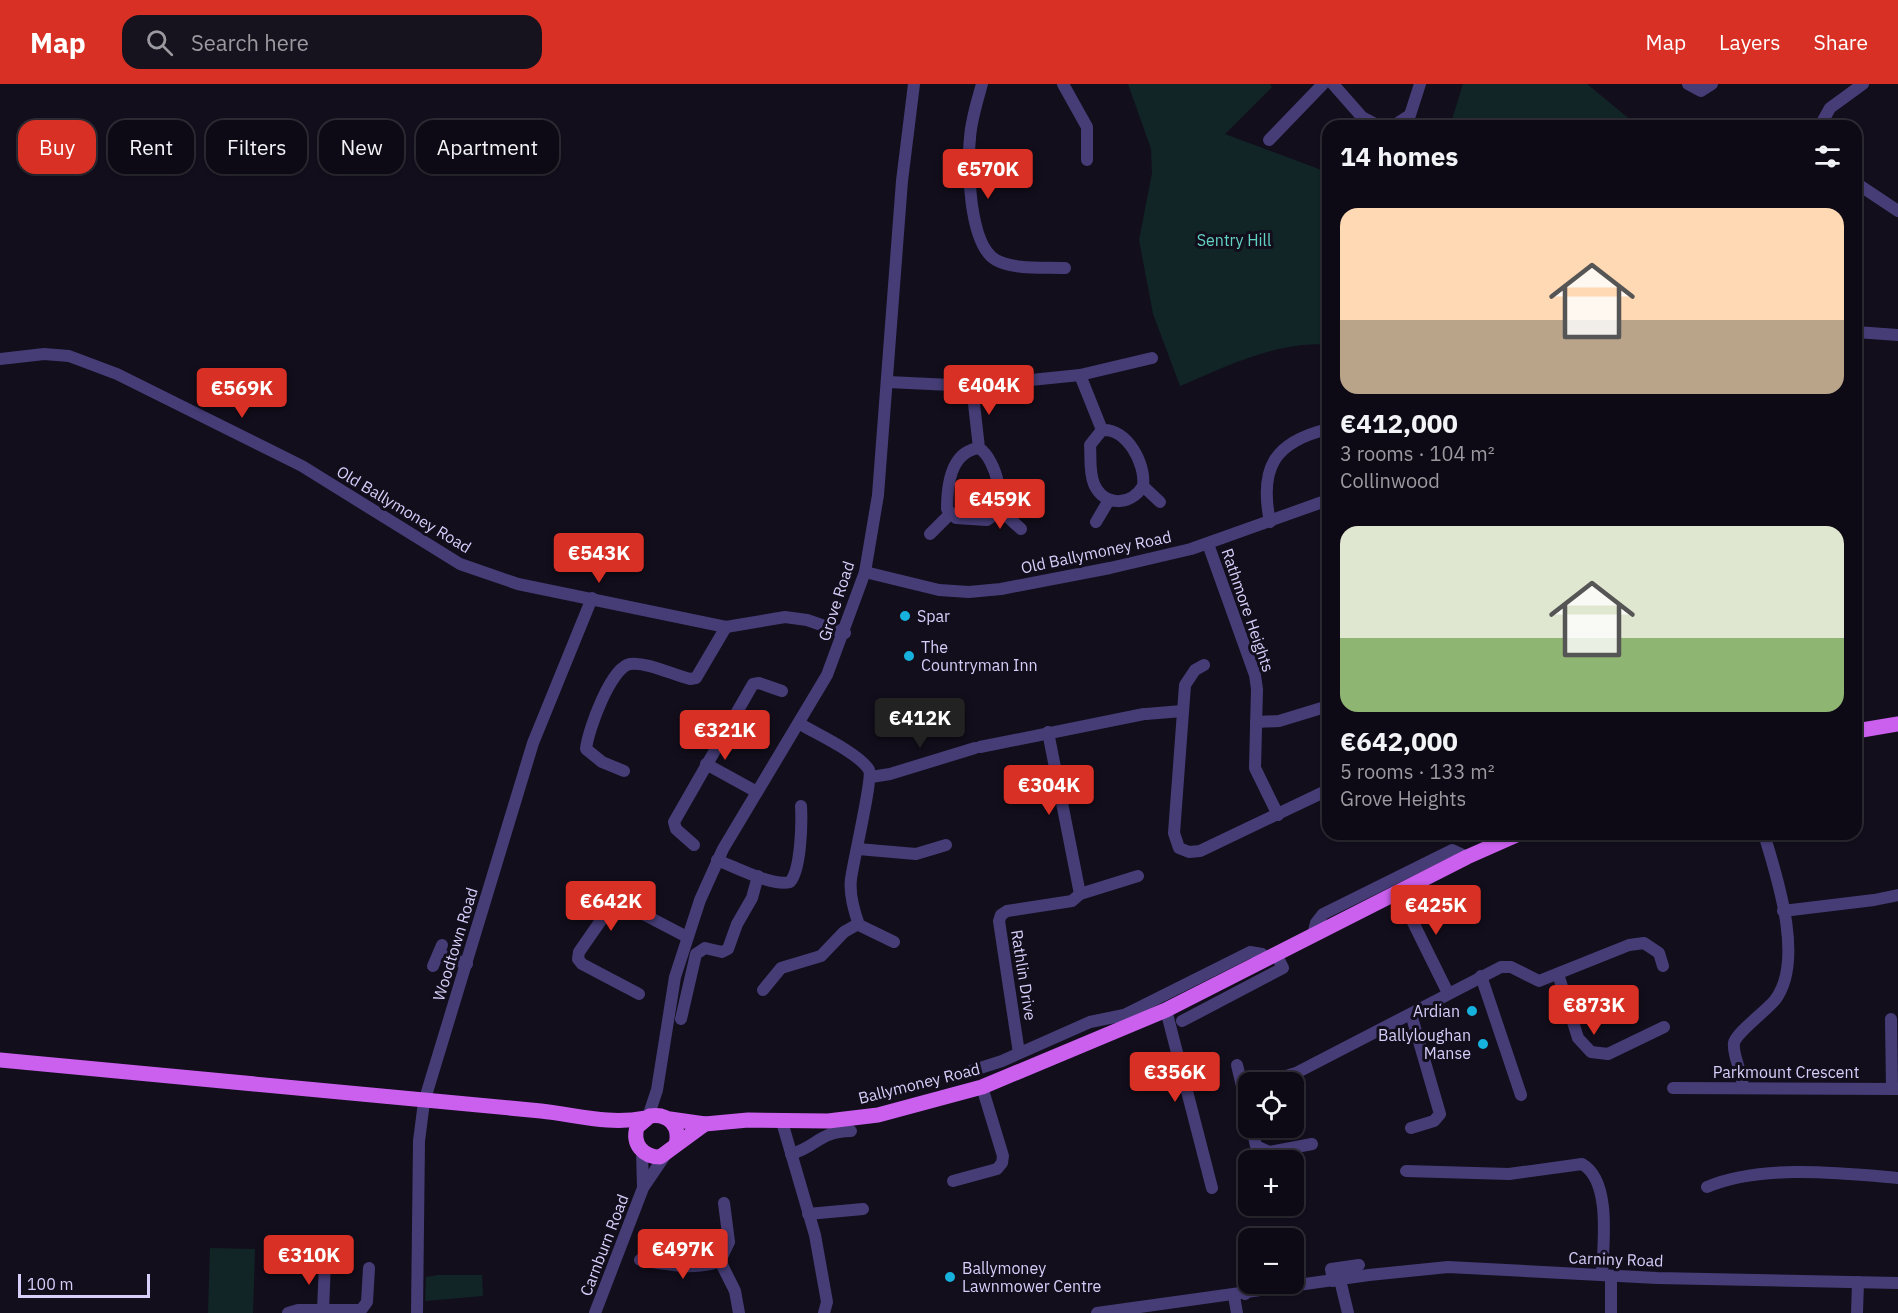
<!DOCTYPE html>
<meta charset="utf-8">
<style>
body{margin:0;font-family:"IBM Plex Sans",sans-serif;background:#17131e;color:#f1f3f6;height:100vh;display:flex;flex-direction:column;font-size:22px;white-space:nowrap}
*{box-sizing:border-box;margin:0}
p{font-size:20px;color:#9b9aa0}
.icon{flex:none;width:33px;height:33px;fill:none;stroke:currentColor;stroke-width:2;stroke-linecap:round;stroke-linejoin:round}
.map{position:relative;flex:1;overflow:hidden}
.drawer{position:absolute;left:1322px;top:36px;width:540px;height:720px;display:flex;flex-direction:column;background:#0e0a15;border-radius:18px;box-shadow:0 2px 4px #0004,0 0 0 2px #2e2b34}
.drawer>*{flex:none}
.top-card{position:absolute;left:18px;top:36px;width:570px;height:54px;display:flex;gap:12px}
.tools{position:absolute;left:1238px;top:988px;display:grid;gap:12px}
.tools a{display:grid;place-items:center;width:66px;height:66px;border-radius:12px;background:#0e0a15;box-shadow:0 2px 4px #0004,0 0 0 2px #2e2b34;font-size:30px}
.scale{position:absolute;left:18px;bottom:15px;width:132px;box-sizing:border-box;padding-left:6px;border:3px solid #d8cefa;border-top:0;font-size:16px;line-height:21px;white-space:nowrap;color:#d8cefa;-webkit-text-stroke:4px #120e1c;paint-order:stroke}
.price{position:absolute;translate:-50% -51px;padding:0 14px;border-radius:6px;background:#d93025;color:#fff;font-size:20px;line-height:39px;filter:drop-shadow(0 2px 3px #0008)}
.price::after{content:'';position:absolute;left:50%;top:36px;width:18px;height:14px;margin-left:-9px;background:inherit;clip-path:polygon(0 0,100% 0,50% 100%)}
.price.selected{background:#222;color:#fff}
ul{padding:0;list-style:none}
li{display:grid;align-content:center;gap:12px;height:318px;padding:0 18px}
li span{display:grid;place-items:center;height:186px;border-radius:18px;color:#555}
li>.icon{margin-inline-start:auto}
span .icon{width:108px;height:108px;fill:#fffc;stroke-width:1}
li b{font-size:26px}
h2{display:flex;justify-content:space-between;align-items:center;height:72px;padding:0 18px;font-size:26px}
.pill{padding:0 21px;border-radius:18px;background:#0e0a15;box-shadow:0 2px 4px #0004,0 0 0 2px #2e2b34;font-size:21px;line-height:54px}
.pill.selected{background:#d93025;color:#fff}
header{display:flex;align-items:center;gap:36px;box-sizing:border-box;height:84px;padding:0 30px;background:#d93025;color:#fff}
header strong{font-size:28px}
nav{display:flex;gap:33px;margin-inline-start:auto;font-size:21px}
.search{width:420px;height:54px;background:#17131e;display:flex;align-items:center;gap:15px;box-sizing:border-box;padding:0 21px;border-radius:18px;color:#9b9aa0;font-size:22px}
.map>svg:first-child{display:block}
</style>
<header>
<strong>Map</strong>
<div class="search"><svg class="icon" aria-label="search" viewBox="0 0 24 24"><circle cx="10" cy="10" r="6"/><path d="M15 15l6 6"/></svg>Search here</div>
<nav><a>Map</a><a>Layers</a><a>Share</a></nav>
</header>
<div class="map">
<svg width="1898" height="1229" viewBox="0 0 1898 1229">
<rect width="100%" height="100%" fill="#120e1c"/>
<g fill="#112426">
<path d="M1128,0h142l2,3 -47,47 102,38v172c-55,-1 -97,21 -147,42l-27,-72 -14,-74 13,-67 -1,-24z"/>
<polygon points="1463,0 1587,0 1638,42 1450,42"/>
<polygon points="210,1164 255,1165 253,1229 208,1229"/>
<polygon points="437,1191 482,1191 483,1212 425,1217 426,1193"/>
</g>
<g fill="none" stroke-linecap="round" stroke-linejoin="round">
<g stroke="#463d77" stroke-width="12">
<path d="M982,0c-5,18 -11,36 -12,54 -3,28 -1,107 26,122 18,10 48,7 69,8"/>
<polyline points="1063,0 1087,43 1087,76"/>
<polyline points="1333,0 1362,33 1379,42"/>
<polyline points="1688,0 1701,7 1712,0"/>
<polyline points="1393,42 1410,31 1420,0"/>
<polyline points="1820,42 1830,24 1863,0"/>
<polyline points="1269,56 1323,0"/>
<polyline points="1856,99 1898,127"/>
<polyline points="1856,248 1898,251"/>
<polyline points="0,275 44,270 69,272 117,290 302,382 460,480 518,500 726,543 785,533 807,536 845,549"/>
<polyline points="1080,291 1102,346"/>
<polyline points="888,298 972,302 1080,291 1152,274"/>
<path d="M972,302l7,62c17,11 31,59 8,72l-31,-2 -9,-9c0,-23 3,-57 32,-61"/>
<path d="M1102,346c25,-2 44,34 41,56 -12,20 -39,21 -49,-2 -5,-12 -3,-26 -4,-39z"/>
<polyline points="1143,402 1160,418"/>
<polyline points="999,425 1021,445"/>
<polyline points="1096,438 1109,416"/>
<path d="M1270,438c-11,-54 4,-80 58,-93"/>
<polyline points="930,450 950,430"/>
<polyline points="1208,460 1255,591 1257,605 1255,684 1278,731"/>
<polyline points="865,488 939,506 969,508 1001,505 1110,484 1191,465 1328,416"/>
<polyline points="1326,556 1328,555"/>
<polyline points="1204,581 1195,586 1185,601 1174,749 1179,764 1189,768 1200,767 1328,706"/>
<polyline points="1146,630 1182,627"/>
<polyline points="1256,638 1279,637 1325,623"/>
<path d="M800,640c17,10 60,30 69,46 4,9 -16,92 -18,109 -2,15 3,32 8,46l35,17"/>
<polyline points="1048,648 1080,810"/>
<polyline points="980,663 1144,630"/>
<polyline points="706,680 757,708"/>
<path d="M624,687l-22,-9 -16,-13c2,-19 25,-82 44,-85 18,-2 43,11 60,15l6,-1 30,-51"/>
<polyline points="871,693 890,690 975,664"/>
<polyline points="694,761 676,745 674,738 753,600 759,599 782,607"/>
<polyline points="858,765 916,770 946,761"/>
<path d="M717,776c18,7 56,27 73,22 11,-12 12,-59 11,-76"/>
<polyline points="1398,808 1448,909"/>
<polyline points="1783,827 1874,816 1898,811"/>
<polyline points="1313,851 1316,839 1323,830 1452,766 1467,773"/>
<polyline points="439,870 467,880"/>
<polyline points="433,882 442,861"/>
<polyline points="1558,890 1578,954 1591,968 1608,970 1664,943"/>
<polyline points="1481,892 1521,1011"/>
<polyline points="763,906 781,884 821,872 844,848 858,840"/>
<polyline points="639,910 582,880 578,875 579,868 611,822 622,819 687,853"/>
<polyline points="1166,926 1212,1104"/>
<polyline points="1411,930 1440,1030 1434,1037 1411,1044"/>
<polyline points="681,935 696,870 705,864 722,868 728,865 737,840 752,814 758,792"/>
<polyline points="1891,935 1892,1005"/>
<polyline points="1182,937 1283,884 1276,870"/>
<polyline points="1019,969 999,837 1001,831 1007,827 1072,817 1080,810 1138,792"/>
<polyline points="1237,981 1248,1027"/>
<polyline points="971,987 1002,977 1090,938 1124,931 1250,868 1262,870 1267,875"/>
<polyline points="1262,999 1296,989 1501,883 1511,883 1539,897 1629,861 1644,859 1659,869 1663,882"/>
<polyline points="1673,1004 1898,1005"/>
<path d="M1743,1004c0,-15 -11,-33 -9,-45 2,-10 32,-32 41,-43 30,-39 2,-123 -11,-166"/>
<polyline points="648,1033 657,1006 675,893 700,816 723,765 827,591 865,488 878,411 902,97 914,0"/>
<polyline points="782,1038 815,1151 827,1218 824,1229"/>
<polyline points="1252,1044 1256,1062 1269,1068 1312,1060"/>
<polyline points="642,1067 643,1103"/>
<path d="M791,1070c28,-8 26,-22 60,-23"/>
<path d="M1406,1087l103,3 73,-10c30,17 21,81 20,111"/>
<polyline points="953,1097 997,1085 1002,1079 1003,1072 982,1003"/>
<path d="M1707,1103c54,-23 134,-14 191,-9"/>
<polyline points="724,1119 729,1158 720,1177 735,1207 739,1229"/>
<polyline points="808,1130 863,1125"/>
<path d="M640,1176c24,4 56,11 80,1"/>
<polyline points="1340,1196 1348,1229"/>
<polyline points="1333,1197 1331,1185 1359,1181"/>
<polyline points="1245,1210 1242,1197 1248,1196"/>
<polyline points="1234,1212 1237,1229"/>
<polyline points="323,1227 325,1178"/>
<polyline points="288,1229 298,1226 361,1226 367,1218 369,1184"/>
<polyline points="417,1229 419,1057 424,1018 533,659 592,514"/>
<polyline points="595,1229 643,1104 666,1070"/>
<polyline points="1097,1229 1369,1191 1448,1183 1657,1194 1898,1199"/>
<polyline points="1611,1229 1611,1192"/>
<polyline points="1857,1229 1858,1198"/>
</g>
<g stroke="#cb60ef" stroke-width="15">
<polyline points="1856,647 1898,640"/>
<path d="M0,976l541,51c37,4 67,14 104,7"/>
<polyline points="670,1035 705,1040 748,1036 828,1037 878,1031 982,1003 1166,926 1467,773 1519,750"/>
<path d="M676,1061c5,-18 -7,-32 -26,-29l-13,11c-5,17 6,30 23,30l45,-33"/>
</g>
</g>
<g fill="#17b1dd" stroke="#120e1c" stroke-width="2">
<circle cx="905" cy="532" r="6"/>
<circle cx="909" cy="572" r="6"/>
<circle cx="1472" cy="927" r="6"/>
<circle cx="1483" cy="960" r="6"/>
<circle cx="950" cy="1193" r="6"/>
</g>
<g text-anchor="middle" stroke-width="6" stroke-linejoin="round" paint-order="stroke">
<g font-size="16" fill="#62d2c3" stroke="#120e1c">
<text x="1234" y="162">Sentry Hill</text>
</g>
<g font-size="16" fill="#d8cefa" stroke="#120e1c">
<text transform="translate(404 425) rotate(31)" y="6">Old Ballymoney Road</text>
<text transform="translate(1096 468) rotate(-12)" y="6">Old Ballymoney Road</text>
<text transform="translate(836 517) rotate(-72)" y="6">Grove Road</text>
<text transform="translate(1248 526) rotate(71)" y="6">Rathmore Heights</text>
<text transform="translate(455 860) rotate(-73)" y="6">Woodtown Road</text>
<text transform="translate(1024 891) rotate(81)" y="6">Rathlin Drive</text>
<text x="1786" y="994">Parkmount Crescent</text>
<text transform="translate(919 999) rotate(-14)" y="6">Ballymoney Road</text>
<text transform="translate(604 1161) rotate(-69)" y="6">Carnburn Road</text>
<text transform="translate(1616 1175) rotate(2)" y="6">Carniny Road</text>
</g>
<g font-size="16" fill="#d8cefa" stroke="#120e1c" text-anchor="start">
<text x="917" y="538">Spar</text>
<text x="921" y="569">The<tspan x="921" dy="18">Countryman Inn</tspan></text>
<text x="1460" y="933" text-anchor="end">Ardian</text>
<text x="1471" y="957" text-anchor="end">Ballyloughan<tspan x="1471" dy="18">Manse</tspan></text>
<text x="962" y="1190">Ballymoney<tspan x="962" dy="18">Lawnmower Centre</tspan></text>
</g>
</g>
</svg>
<div class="tools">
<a><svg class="icon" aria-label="locate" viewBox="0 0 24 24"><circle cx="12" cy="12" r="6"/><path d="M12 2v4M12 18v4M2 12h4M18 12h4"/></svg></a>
<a>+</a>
<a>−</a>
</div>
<div class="scale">100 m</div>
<b class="price" style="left:988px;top:116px">€570K</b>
<b class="price" style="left:989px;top:332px">€404K</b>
<b class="price" style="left:242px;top:335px">€569K</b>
<b class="price" style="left:1000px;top:446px">€459K</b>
<b class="price" style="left:599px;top:500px">€543K</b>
<b class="price selected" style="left:920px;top:665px">€412K</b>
<b class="price" style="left:725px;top:677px">€321K</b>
<b class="price" style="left:1049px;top:732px">€304K</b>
<b class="price" style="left:611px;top:848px">€642K</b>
<b class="price" style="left:1436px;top:852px">€425K</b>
<b class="price" style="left:1594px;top:952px">€873K</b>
<b class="price" style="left:1175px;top:1019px">€356K</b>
<b class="price" style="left:683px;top:1196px">€497K</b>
<b class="price" style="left:309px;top:1202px">€310K</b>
<div class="top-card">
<a class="pill selected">Buy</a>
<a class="pill">Rent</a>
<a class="pill">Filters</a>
<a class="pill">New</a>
<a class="pill">Apartment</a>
</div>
<section class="drawer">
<h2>14 homes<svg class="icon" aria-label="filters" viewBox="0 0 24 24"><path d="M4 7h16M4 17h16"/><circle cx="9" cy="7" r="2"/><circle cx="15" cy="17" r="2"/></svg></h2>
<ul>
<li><span style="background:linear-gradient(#ffd9b3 60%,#b9a48a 0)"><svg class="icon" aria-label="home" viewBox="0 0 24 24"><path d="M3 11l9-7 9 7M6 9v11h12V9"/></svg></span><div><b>€412,000</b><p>3 rooms · 104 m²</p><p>Collinwood</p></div></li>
<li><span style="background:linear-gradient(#dfe7d0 60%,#8fb573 0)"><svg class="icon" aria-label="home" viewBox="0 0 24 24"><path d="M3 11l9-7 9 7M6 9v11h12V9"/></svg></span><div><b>€642,000</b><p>5 rooms · 133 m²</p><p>Grove Heights</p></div></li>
</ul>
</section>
</div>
